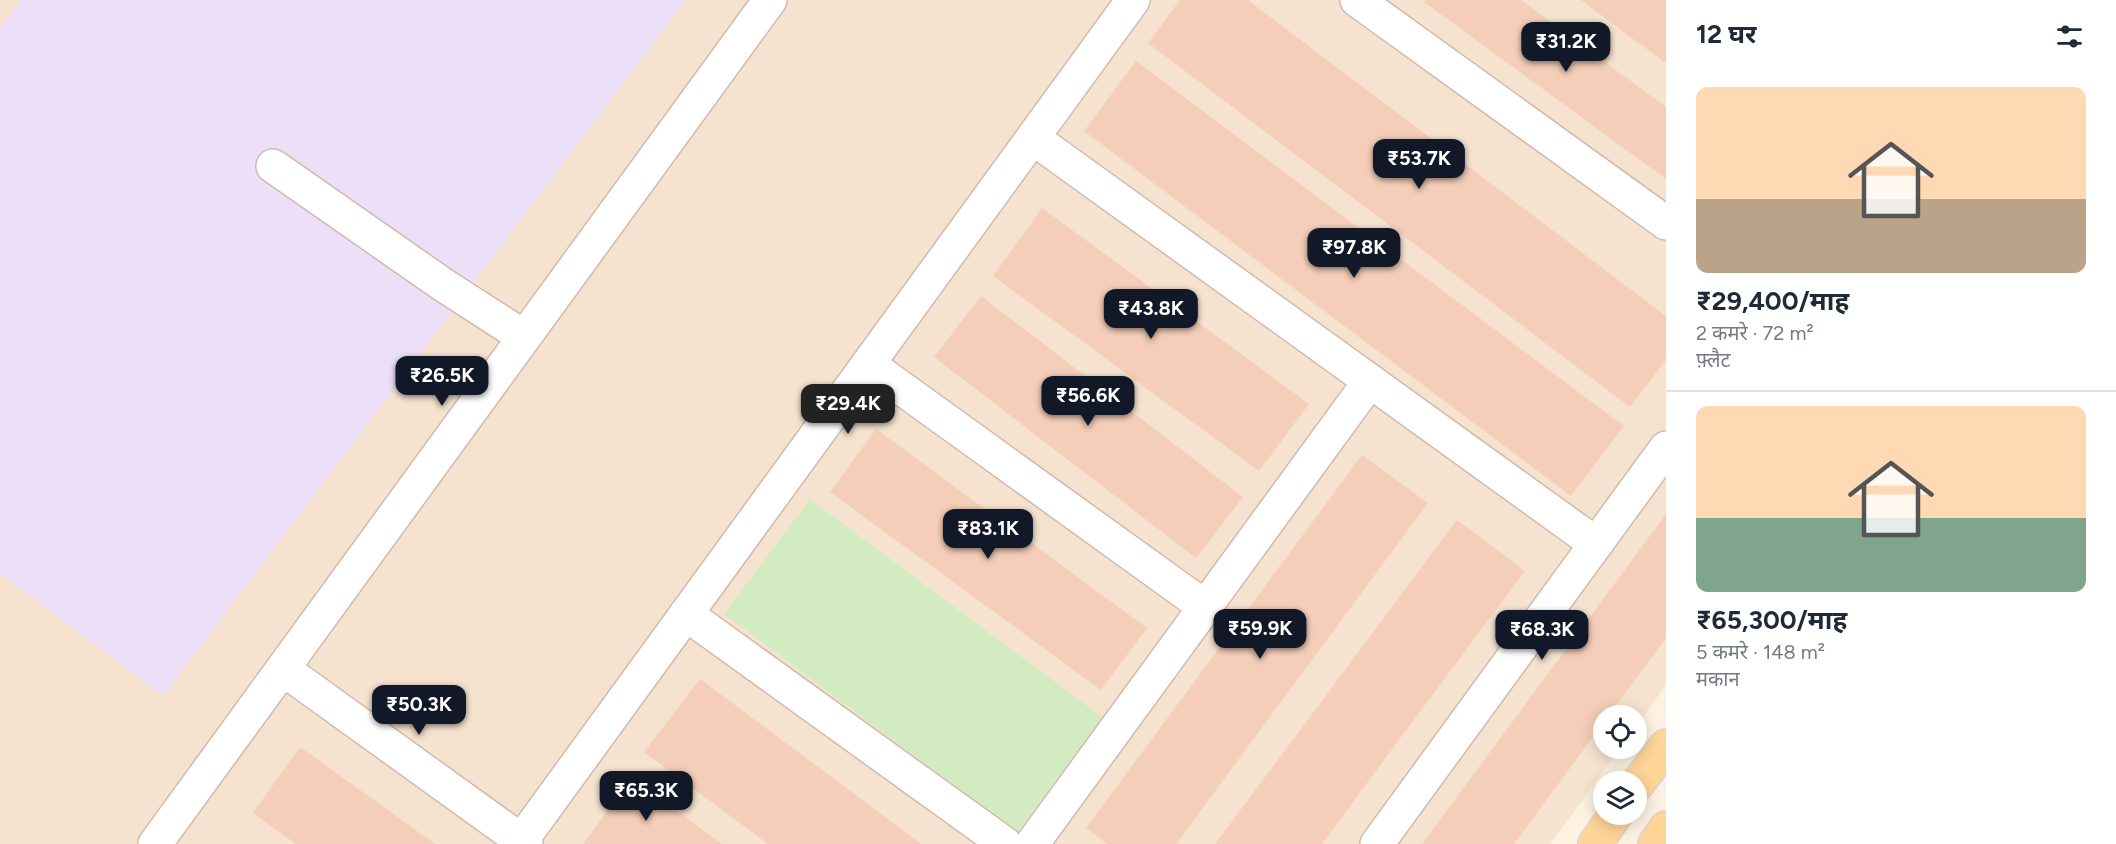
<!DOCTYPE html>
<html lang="hi">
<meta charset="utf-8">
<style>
body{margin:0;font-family:Figtree,"Noto Sans Devanagari",sans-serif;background:#f2f2f3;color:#1f2937;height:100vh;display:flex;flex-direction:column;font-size:22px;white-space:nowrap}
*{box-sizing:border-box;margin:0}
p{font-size:20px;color:#747a83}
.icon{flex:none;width:33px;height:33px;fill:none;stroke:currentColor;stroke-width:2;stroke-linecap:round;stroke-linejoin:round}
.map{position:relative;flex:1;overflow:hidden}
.side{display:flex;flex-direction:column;background:#fff;width:450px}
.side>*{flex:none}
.controls{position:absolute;left:1593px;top:705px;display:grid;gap:12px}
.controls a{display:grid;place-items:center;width:54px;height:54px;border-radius:50%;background:#fff;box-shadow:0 3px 15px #0003;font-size:30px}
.price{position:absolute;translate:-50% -51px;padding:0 14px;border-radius:12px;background:#111827;color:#fff;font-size:20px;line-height:39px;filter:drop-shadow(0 2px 3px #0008)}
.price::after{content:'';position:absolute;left:50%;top:36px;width:18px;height:14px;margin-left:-9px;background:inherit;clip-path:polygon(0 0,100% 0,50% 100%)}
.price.selected{background:#222;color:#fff}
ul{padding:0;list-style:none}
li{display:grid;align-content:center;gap:12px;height:318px;padding:0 30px}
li+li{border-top:2px solid #e0e1e3}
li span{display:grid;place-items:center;height:186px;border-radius:12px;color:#555}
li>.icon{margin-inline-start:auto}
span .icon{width:108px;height:108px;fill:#fffc;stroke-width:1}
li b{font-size:26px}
h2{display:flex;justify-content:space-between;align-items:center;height:72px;padding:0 30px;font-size:26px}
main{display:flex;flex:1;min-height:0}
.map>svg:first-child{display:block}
</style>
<main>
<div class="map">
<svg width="1666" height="844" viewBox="0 0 1666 844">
<rect width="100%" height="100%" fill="#fdf1e2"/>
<polygon fill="#f5e3d0" points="0,0 1666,0 1666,685 1637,725 1636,716 1604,716 1604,748 1620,749 1550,844 0,844"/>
<polygon fill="#eedff9" points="21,0 686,0 163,696 0,573 0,29"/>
<polygon fill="#d3ebc0" points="810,499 1103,718 1017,832 724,614"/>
<g fill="#f4ceb8">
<polygon points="1180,0 1248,0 1666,316 1666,360 1630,407 1148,43"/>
<polygon points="1426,0 1521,0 1666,107 1666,179 1424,2"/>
<polygon points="1581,0 1666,0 1666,63 1629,36"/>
<polygon points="1136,61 1624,426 1571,496 1084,131"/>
<polygon points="1042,208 1309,404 1259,471 993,276"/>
<polygon points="981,296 1243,497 1196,558 934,357"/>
<polygon points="876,429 1147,628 1101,690 830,492"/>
<polygon points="1362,455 1428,503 1176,844 1107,844 1086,828"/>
<polygon points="1666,514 1666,638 1608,716 1604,716 1604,722 1539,810 1514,844 1422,844"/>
<polygon points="1457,520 1525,571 1404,733 1322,844 1215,844"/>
<polygon points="700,679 806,758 921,844 768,844 698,792 644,752"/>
<polygon points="300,747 406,823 435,844 296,844 253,813"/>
<polygon points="632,778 685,817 722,844 583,844"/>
</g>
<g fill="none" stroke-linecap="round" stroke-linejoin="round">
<defs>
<g id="minor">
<polyline points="1357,0 1666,223"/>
<polyline points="1033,138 1596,544"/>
<polyline points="273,166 442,284 524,337"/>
<polyline points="868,364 1205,607"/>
<polyline points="686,614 1005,844"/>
<polyline points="283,669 526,844"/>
<polyline points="521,841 1133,0"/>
<polyline points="155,844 770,0"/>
<polyline points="1032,844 1370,381"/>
<polyline points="1377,844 1666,448"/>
</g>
<g id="major">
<polyline points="1636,786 1666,746"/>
<polyline points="1595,844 1616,814"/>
<polyline points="1655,844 1666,828"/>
</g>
</defs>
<use href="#minor" stroke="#d1baab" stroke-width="36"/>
<use href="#major" stroke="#dbd3cf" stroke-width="36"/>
<use href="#minor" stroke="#fff" stroke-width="33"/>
<use href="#major" stroke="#ffd497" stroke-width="33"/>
</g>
</svg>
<div class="controls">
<a><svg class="icon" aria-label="locate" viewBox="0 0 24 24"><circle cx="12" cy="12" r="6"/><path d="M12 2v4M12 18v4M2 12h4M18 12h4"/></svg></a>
<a><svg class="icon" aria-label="layers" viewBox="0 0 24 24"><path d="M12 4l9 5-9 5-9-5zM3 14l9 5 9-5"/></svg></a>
</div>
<b class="price" style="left:1566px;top:73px">₹31.2K</b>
<b class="price" style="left:1419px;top:190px">₹53.7K</b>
<b class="price" style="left:1354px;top:279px">₹97.8K</b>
<b class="price" style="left:1151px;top:340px">₹43.8K</b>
<b class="price" style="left:442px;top:407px">₹26.5K</b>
<b class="price" style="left:1088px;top:427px">₹56.6K</b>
<b class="price selected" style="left:848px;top:435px">₹29.4K</b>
<b class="price" style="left:988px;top:560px">₹83.1K</b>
<b class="price" style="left:1260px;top:660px">₹59.9K</b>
<b class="price" style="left:1542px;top:661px">₹68.3K</b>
<b class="price" style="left:419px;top:736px">₹50.3K</b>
<b class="price" style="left:646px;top:822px">₹65.3K</b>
</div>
<section class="side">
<h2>12 घर<svg class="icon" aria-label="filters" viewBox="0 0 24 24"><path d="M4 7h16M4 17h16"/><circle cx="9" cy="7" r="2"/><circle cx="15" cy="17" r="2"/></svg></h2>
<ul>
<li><span style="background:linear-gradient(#ffd9b3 60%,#b9a48a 0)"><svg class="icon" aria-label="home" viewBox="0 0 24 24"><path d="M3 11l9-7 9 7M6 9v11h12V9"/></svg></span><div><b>₹29,400/माह</b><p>2 कमरे · 72 m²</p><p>फ़्लैट</p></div></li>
<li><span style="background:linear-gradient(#ffd9b3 60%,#7fa58c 0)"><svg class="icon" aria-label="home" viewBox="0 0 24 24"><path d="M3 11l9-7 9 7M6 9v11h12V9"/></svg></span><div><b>₹65,300/माह</b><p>5 कमरे · 148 m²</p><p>मकान</p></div></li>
</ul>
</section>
</main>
